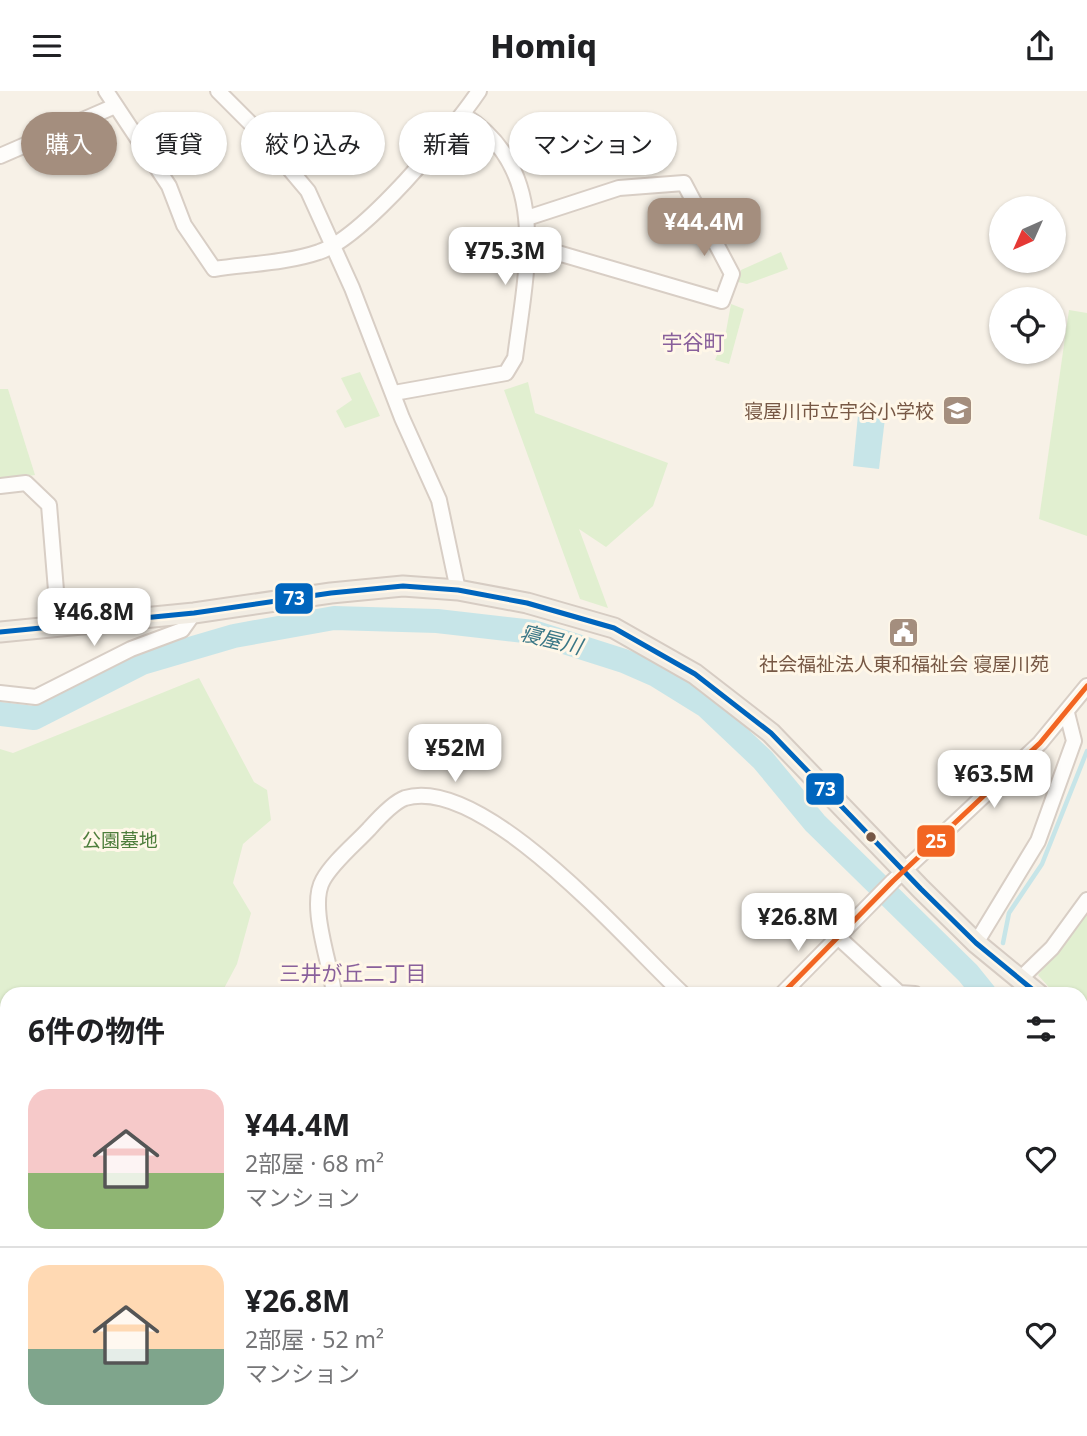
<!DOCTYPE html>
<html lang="ja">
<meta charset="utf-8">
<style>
body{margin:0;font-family:"Noto Sans","Noto Sans JP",sans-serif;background:#f6f6f6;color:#202124;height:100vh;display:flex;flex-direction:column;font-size:26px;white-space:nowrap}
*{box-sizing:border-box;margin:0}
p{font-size:23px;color:#757577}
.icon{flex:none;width:38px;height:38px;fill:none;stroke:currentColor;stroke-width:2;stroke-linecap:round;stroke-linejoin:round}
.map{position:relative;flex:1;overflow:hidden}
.side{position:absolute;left:0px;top:896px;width:1088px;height:450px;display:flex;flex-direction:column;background:#fff;border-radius:21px 21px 0 0;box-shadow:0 2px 5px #0004}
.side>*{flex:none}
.guide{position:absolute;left:21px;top:21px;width:700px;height:63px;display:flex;gap:14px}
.needle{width:46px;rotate:225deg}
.controls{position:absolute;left:989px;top:105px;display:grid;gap:14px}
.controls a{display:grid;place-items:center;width:77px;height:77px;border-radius:50%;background:#fff;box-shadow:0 2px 5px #0004;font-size:35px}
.price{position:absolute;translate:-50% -60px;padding:0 16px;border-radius:14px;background:#fff;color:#222;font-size:23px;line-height:46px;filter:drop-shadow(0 2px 4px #0008)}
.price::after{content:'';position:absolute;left:50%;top:42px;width:21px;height:16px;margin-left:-10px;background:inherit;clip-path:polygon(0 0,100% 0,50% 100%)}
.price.on{background:#a48e7e;color:#fff}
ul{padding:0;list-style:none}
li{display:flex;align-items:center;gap:21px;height:175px;padding:0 28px}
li+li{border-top:2px solid #e0e0e0}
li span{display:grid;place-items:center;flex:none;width:196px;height:140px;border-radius:21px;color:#555}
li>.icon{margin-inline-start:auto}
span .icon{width:84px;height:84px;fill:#fffc;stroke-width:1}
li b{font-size:30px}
h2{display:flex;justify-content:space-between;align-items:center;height:84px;padding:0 28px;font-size:30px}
.chip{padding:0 24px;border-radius:32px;background:#fff;box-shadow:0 2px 5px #0004;font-size:24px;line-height:63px}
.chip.on{background:#a48e7e;color:#fff}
header{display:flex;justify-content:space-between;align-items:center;height:91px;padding:0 28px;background:#fff;font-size:32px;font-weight:800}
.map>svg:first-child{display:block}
</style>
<header><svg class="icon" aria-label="menu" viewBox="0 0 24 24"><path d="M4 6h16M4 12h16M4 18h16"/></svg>Homiq<svg class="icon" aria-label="share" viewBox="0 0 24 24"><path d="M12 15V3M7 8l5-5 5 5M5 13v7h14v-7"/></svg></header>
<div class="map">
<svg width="1087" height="1345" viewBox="0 0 1087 1345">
<rect width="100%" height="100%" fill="#f7f1e7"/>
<g fill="#e1efd0">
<polygon points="781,161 788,178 747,193 738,191 741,179"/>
<polygon points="731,213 744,218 729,273 715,269 725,246"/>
<polygon points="1069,219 1087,222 1087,445 1039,428"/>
<polygon points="360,281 380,325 345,337 336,320 352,309 341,287"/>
<polygon points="528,291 535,322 668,372 653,415 606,456 579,438 608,517 580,508 504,299"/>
<polygon points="0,298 8,298 35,384 0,389"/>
<polygon points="199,587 254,691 267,699 271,729 243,753 233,792 251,822 237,873 221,903 7,903 7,1339 71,1339 65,1345 0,1345 0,658 13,662"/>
<polygon points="1087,823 1087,912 1082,911 1082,903 1055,903 1038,884"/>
<polygon points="108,1339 302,1339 301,1345 111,1345"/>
</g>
<polygon fill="#c7e5e8" points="858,324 885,327 879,378 853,375"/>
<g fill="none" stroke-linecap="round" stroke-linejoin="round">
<polyline stroke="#c7e5e8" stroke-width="4.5" points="1003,852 1009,822 1042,773 1087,660"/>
<g stroke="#c7e5e8" stroke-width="24">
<polyline points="0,623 34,627 142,572 234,545 334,527 437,530 533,541 624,570 656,584 706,615 763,669 815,732 968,882 985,903"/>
<polyline points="1082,1026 1087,1033"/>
</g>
<defs>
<g id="minor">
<path d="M106,0l63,95 15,39 30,44c33,-5 73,-6 105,-17 44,-14 133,-121 160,-161"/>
<polyline points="218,0 254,36 308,100 352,197 402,327 439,409 458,499"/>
<polyline points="0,65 115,15"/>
<polyline points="527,153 722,210 732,183 684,92 619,97 527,127"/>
<path d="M394,302l112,-20 9,-15c11,-88 37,-187 -51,-243"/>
<polyline points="0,395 26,392 49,414 59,536"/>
<polyline points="0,602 36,606 131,558 182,539 194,522"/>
<polyline points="838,846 899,902 915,903"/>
<polyline points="976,852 1038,750 1074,650 1067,622"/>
<polyline points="1020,888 1052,857 1087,809"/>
<path d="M334,903c-3,-30 -26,-88 -11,-114 10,-18 31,-35 46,-51 8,-9 25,-27 36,-31 79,-24 223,145 278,196"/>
<polyline points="782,903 893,790 1040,652 1087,595"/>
<polyline points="1082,1086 1087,1085"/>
<polyline points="420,1339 427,1345"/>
<polyline points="521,1339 528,1345"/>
<polyline points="624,1339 631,1345"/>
<polyline points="722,1339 729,1345"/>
<polyline points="817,1339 823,1345"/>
<polyline points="885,1339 892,1345"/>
<polyline points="992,1339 999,1345"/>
<polyline points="1067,1339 1074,1345"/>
<polyline points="327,1345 332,1339"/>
<polyline points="681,1345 687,1339"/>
<polyline points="945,1345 950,1339"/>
</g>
<g id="major">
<polyline points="0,541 194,522 331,502 403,495 458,499 527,512 614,537 695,583 771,642 921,798 976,852 1038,903"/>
<polyline points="1082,936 1087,940"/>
</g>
</defs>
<use href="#minor" stroke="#d8cec5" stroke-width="18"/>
<use href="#major" stroke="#d6ccc3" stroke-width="23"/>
<use href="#minor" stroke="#fefdfb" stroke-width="14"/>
<use href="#major" stroke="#f2ede4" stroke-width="19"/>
<defs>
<polyline id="bus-1" points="0,541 194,522 331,502 403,495 458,499 527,512 614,537 695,583 771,642 921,798 976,852 1038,903"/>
<polyline id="bus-2" points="782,903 893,790 1040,652 1087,595"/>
</defs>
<use href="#bus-1" stroke="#fff7e8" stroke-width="10"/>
<use href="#bus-2" stroke="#fff7e8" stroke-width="10"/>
<use href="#bus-1" stroke="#0065bd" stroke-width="5"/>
<use href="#bus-2" stroke="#f26522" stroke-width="5"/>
</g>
<defs>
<symbol id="school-square" viewBox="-11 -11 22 22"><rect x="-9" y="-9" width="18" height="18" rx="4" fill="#a48e7e" stroke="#fff7e8"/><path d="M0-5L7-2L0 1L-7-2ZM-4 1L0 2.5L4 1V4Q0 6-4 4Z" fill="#fff"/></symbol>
<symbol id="civic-square" viewBox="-11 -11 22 22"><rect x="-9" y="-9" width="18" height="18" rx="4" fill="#a48e7e" stroke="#fff7e8"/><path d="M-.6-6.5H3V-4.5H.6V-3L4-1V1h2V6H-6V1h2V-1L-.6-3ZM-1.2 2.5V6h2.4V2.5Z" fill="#fff"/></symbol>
</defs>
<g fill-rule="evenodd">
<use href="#school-square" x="940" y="302" width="35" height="35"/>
<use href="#civic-square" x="886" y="524" width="35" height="35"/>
</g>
<circle fill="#775845" stroke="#fff7e8" stroke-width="2.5" cx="871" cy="746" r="6"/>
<g text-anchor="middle" stroke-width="6" stroke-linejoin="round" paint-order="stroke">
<g font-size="19" fill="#775845" stroke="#fff7e8" text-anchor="end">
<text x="934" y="327">寝屋川市立宇谷小学校</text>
<text x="904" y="580" text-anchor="middle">社会福祉法人東和福祉会 寝屋川苑</text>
</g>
<g font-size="19" fill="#4e7e3c" stroke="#fff7e8">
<text x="120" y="756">公園墓地</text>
</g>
<g font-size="21" fill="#89609b" stroke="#fff7e8">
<text x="693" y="259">宇谷町</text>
<text x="353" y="890">三井が丘二丁目</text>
</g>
<g font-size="21" font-style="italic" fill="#3a7786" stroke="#fff7e8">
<text transform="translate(551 549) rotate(14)" y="7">寝屋川</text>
</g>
</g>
<g stroke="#fff7e8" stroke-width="2.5">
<rect x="274" y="491" width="40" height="33" rx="7" fill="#0065bd"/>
<rect x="805" y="681" width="40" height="34" rx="7" fill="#0065bd"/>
<rect x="916" y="733" width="40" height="34" rx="7" fill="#f26522"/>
</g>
<g font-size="19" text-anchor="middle" font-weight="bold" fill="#fff">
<text x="294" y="514">73</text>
<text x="825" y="705">73</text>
<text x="936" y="757">25</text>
</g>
</svg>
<div class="controls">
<a><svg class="needle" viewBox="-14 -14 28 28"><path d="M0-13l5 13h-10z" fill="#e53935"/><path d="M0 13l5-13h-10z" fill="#757577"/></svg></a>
<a><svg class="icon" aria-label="locate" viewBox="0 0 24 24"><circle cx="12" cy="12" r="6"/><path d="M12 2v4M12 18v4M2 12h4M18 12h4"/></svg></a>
</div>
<b class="price on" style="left:704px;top:167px">¥44.4M</b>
<b class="price" style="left:505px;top:196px">¥75.3M</b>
<b class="price" style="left:94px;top:557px">¥46.8M</b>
<b class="price" style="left:455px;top:693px">¥52M</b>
<b class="price" style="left:994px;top:719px">¥63.5M</b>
<b class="price" style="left:798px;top:862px">¥26.8M</b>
<div class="guide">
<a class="chip on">購入</a>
<a class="chip">賃貸</a>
<a class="chip">絞り込み</a>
<a class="chip">新着</a>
<a class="chip">マンション</a>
</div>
<section class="side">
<h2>6件の物件<svg class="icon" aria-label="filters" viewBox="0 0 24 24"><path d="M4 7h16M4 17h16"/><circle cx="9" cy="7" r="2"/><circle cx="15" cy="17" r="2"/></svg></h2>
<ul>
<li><span style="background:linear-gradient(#f6c9c9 60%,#8fb573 0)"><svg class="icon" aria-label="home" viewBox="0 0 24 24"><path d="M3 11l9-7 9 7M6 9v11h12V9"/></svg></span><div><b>¥44.4M</b><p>2部屋 · 68 m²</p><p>マンション</p></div><svg class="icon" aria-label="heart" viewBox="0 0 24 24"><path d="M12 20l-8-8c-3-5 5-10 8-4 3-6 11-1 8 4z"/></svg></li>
<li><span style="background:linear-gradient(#ffd9b3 60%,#7fa58c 0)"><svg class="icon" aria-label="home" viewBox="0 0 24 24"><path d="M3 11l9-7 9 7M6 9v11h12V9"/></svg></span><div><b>¥26.8M</b><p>2部屋 · 52 m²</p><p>マンション</p></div><svg class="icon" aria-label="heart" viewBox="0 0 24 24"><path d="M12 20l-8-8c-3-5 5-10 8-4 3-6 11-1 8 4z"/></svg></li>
</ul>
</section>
</div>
